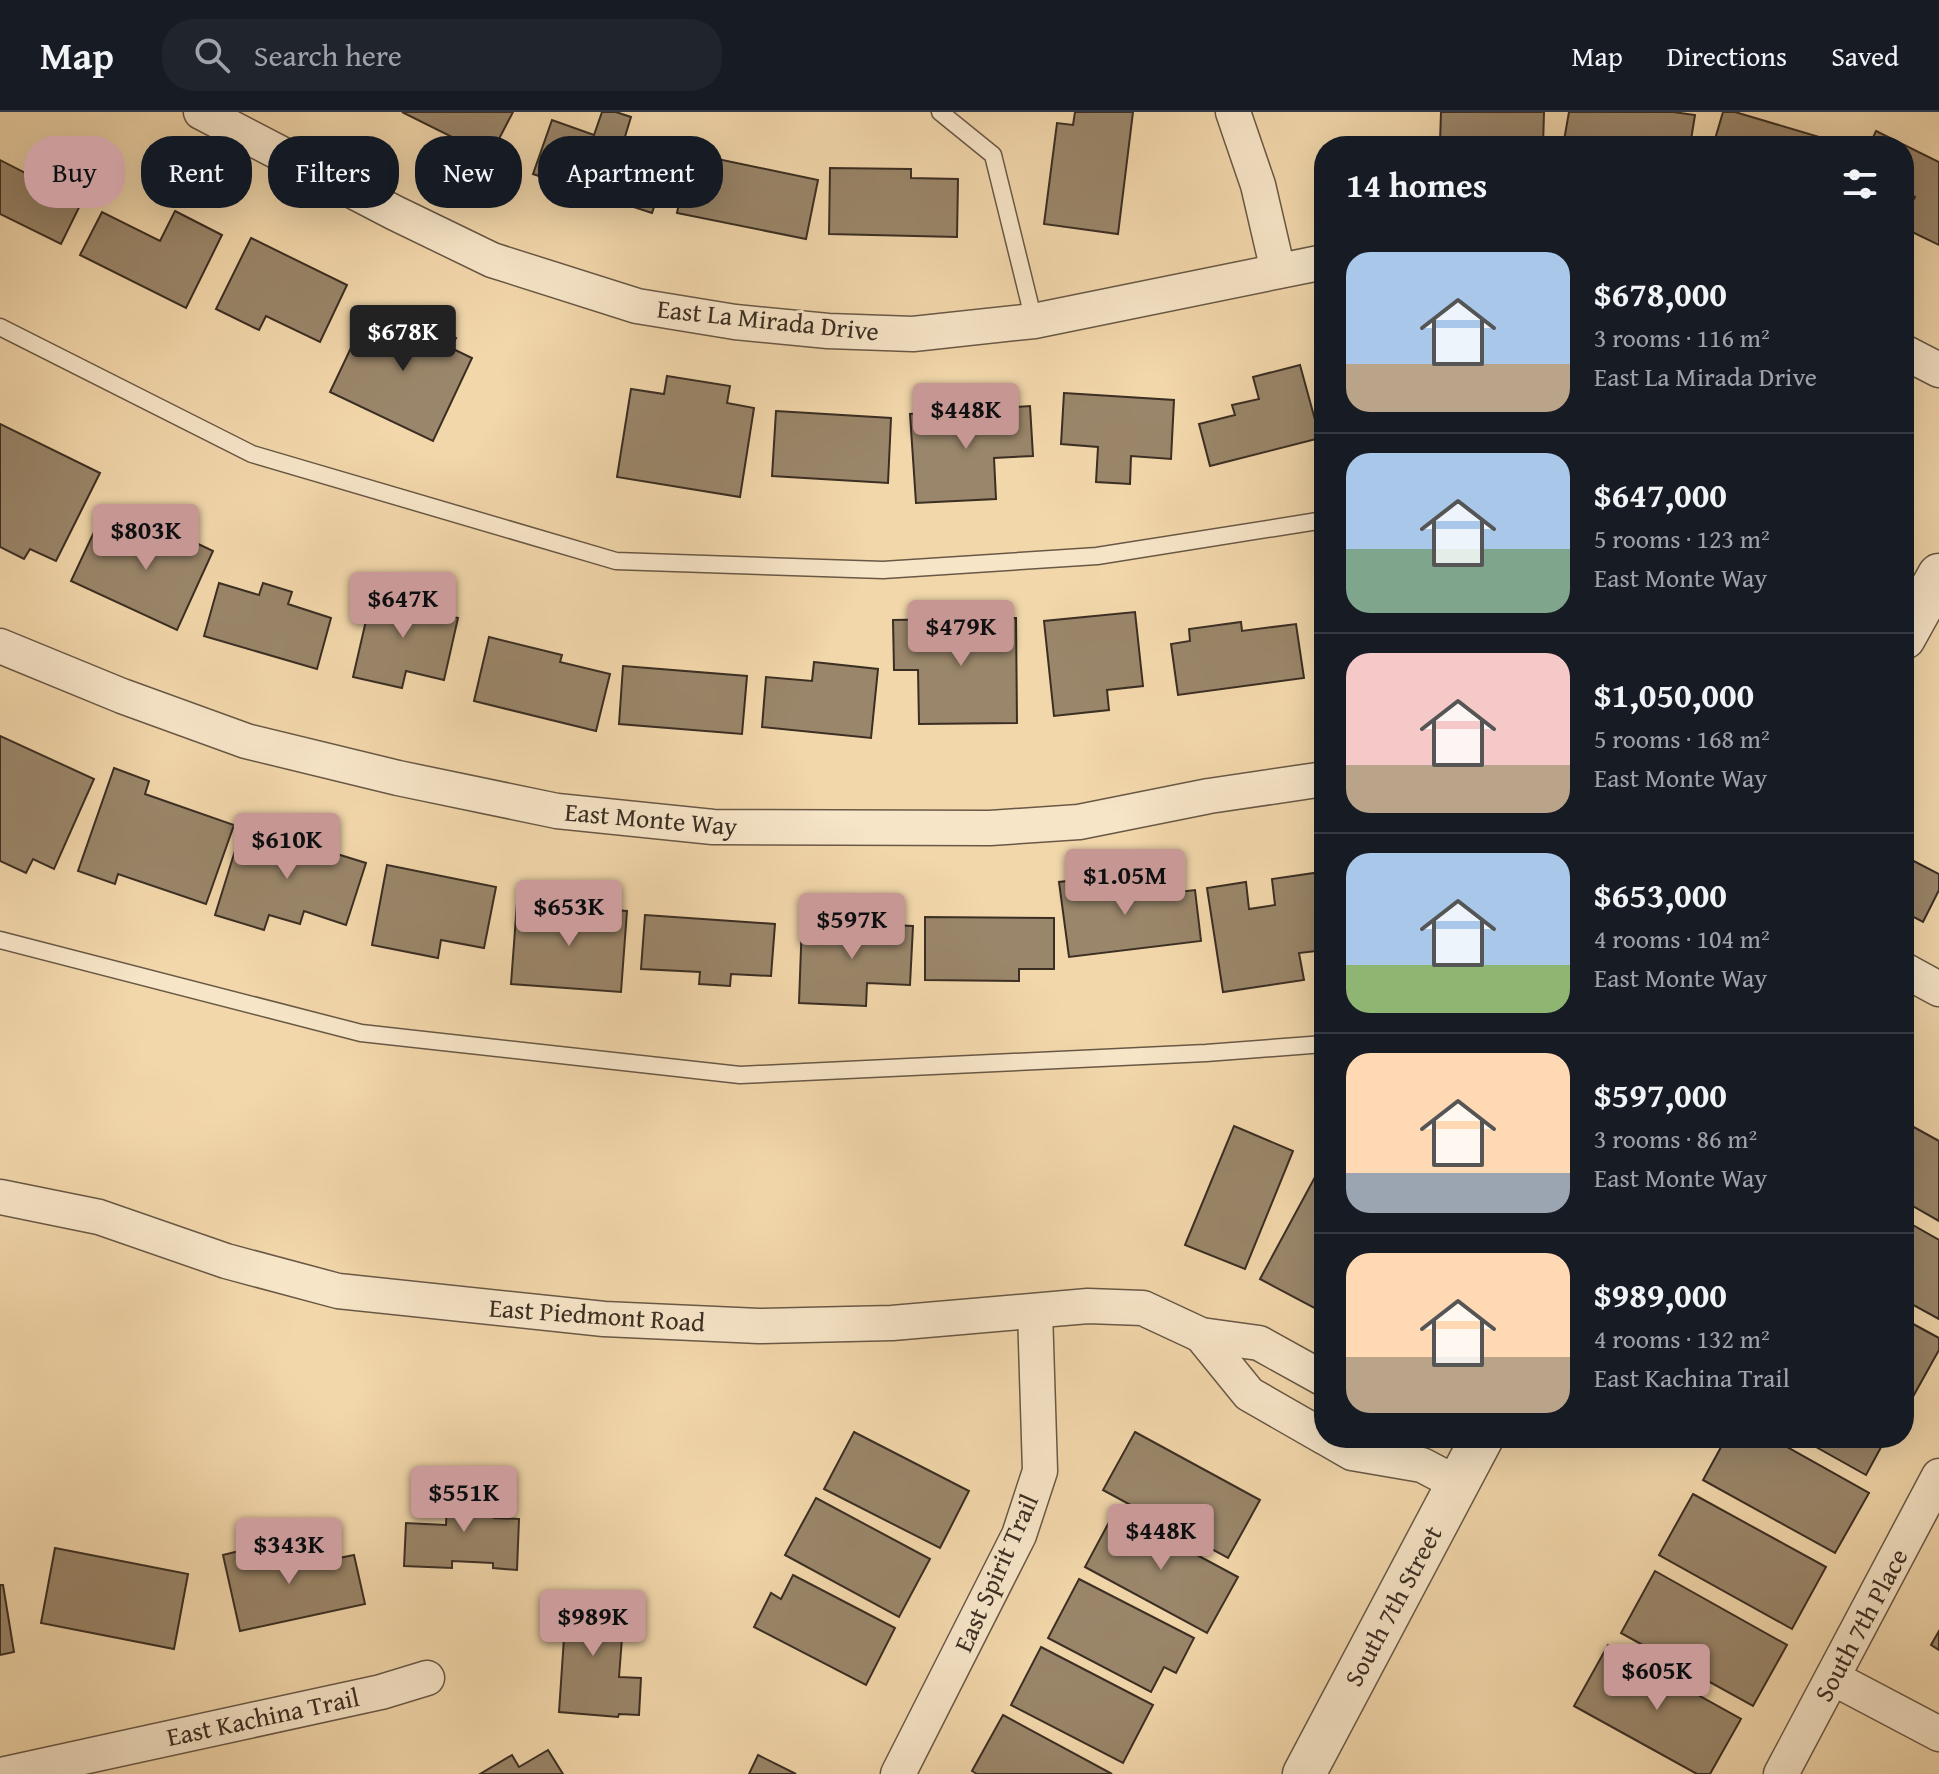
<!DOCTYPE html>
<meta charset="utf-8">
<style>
body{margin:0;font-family:"Gentium Book Plus",serif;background:#20242c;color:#f1f3f6;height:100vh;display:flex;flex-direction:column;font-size:30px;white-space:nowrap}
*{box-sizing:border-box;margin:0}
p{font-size:26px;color:#9ea1a6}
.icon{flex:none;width:44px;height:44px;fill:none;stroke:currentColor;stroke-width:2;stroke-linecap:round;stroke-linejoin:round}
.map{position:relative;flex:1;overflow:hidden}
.side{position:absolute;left:1314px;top:24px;width:600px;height:1312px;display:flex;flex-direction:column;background:#171b24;border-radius:32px;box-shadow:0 8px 32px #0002}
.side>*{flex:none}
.banner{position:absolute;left:24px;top:24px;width:760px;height:72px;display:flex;gap:16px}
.price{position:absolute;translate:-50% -68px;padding:0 18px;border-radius:8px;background:#c59692;color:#111;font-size:26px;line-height:52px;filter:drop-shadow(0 2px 4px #0008)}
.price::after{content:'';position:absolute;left:50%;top:48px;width:24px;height:18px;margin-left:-12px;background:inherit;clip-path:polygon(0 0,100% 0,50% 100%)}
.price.selected{background:#222;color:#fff}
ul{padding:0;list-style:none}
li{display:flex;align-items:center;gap:24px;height:200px;padding:0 32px}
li+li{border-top:2px solid #363941}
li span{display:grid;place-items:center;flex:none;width:224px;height:160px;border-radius:24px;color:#555}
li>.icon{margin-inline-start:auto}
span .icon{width:96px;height:96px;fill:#fffc;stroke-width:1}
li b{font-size:34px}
h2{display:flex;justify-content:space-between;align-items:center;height:96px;padding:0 32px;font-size:34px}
.pill{padding:0 28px;border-radius:32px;background:#171b24;box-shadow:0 8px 32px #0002;font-size:28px;line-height:72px}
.pill.selected{background:#c59692;color:#111}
header{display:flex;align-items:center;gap:48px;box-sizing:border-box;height:112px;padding:0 40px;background:#171b24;border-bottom:2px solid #363941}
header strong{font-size:38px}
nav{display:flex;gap:44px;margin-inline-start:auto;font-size:28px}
.search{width:560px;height:72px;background:#20242c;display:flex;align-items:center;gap:20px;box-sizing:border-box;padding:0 28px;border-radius:32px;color:#9ea1a6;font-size:30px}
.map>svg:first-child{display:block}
</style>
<header>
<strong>Map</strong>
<div class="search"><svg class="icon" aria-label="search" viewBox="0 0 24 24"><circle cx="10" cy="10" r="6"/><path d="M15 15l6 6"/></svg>Search here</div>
<nav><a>Map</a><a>Directions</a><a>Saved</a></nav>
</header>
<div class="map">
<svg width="1939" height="1662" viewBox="0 0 1939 1662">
<rect width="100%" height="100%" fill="#f2d7ab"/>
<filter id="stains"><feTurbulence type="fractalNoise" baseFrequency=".0025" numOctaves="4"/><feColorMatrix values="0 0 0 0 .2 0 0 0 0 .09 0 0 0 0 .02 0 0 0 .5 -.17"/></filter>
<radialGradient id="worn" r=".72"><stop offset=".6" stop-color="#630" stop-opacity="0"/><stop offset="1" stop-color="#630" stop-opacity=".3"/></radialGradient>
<g fill="#9a866a" stroke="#3b2e23" stroke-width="2">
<polygon points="402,0 513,0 490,44"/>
<polygon points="602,0 616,0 631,5 624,28 671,44 652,101 533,62 552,8 594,23"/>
<polygon points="1075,0 1133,0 1118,122 1044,112 1057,11 1073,13"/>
<polygon points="1441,0 1544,0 1543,34 1440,31"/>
<polygon points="1569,0 1673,0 1695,3 1690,34 1563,34"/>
<polygon points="1723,0 1735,0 1846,33 1713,34"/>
<polygon points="1876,19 1939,50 1939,133 1904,116 1904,106 1915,85 1904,79 1904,34 1869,34"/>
<polygon points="51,40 95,63 61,132 0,102 0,48 37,67"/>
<polygon points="689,41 818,68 806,127 677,101"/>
<polygon points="830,56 911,57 911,66 958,67 957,125 829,122"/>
<polygon points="175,99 222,123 186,196 80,143 102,100 160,129"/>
<polygon points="251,126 347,173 320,230 266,204 259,218 216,197"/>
<polygon points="368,200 393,212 399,200 456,226 451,236 472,246 433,329 330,280"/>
<polygon points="1300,253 1320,326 1210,354 1199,312 1235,303 1232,293 1259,287 1253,265"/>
<polygon points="667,264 730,274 727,291 754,296 740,385 617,365 631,277 664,282"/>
<polygon points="1064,281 1174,288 1171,347 1131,344 1130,372 1096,370 1098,335 1061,332"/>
<polygon points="1030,294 1033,344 994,346 996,387 916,391 910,302"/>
<polygon points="776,299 891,306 888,371 772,364"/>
<polygon points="0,312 100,361 56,449 30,437 24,447 0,435"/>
<polygon points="144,406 213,439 177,518 71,469 94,420 129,437"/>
<polygon points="219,471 259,483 263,471 292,480 288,492 331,506 317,557 204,524"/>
<polygon points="374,474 425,486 423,498 458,506 444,568 406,559 402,576 353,565"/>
<polygon points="1319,495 1324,495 1324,561 1318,561"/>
<polygon points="1135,500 1143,574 1107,578 1109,598 1054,604 1044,509"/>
<polygon points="1016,506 1017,611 919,612 918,558 894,558 893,508"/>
<polygon points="1241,510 1242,519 1296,512 1304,566 1178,583 1171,532 1190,529 1189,517"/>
<polygon points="489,525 562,543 560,550 610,562 596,619 474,589"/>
<polygon points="814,550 878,557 871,626 762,615 766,565 812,569"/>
<polygon points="623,554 747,564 742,622 619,612"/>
<polygon points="0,624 94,667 54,757 33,747 26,761 0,749"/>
<polygon points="114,656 149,669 145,682 234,713 206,792 118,762 115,772 78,759"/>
<polygon points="243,713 366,751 346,813 304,799 300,812 269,803 264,818 215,803"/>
<polygon points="1904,744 1939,762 1939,778 1923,810 1904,800 1907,785 1904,784"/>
<polygon points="387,753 496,775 484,836 441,828 438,846 372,833"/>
<polygon points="1321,760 1324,782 1324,838 1299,841 1304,868 1223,880 1207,776 1246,770 1249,797 1275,793 1272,767"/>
<polygon points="1132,762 1134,785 1195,778 1201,829 1069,845 1059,770"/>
<polygon points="517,791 627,799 621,880 511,872"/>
<polygon points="645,803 775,812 771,864 731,862 730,874 699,872 700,860 641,857"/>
<polygon points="925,805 1054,806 1054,857 1019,857 1019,869 925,868"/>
<polygon points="802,809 913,814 910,873 867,871 866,894 799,891"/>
<polygon points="1910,1013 1939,1029 1939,1109 1904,1089 1904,1023"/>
<polygon points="1234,1014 1293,1039 1245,1157 1185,1133"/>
<polygon points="1322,1052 1324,1191 1320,1199 1260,1167"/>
<polygon points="1904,1108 1939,1128 1939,1207 1904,1188"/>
<polygon points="1904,1207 1939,1226 1939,1238 1910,1290 1904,1286"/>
<polygon points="854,1320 969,1379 940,1436 824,1377"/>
<polygon points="1135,1320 1260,1388 1228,1446 1103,1378"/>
<polygon points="1726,1326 1771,1326 1869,1381 1835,1441 1703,1368"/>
<polygon points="1800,1326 1886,1326 1866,1363"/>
<polygon points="448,1368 473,1369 473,1387 495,1388 494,1406 519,1407 517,1458 493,1456 493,1451 452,1449 452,1456 404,1454 406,1411 446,1413"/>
<polygon points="1693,1382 1826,1455 1792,1517 1659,1443"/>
<polygon points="816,1386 930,1447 899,1505 785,1443"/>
<polygon points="1115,1399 1238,1465 1207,1521 1085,1455"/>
<polygon points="300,1432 305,1453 354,1443 365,1492 240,1519 223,1443 247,1437 248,1444"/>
<polygon points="55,1436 188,1462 174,1537 41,1511"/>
<polygon points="1655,1459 1787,1533 1753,1594 1621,1521"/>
<polygon points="793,1463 895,1516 866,1573 754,1515 771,1481 781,1487"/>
<polygon points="1079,1467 1194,1526 1176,1561 1164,1555 1151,1580 1048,1526"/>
<polygon points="0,1473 3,1473 14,1540 0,1543"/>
<polygon points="589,1480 610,1482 609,1499 624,1500 619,1565 641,1566 639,1603 619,1602 618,1605 559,1600 565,1511 547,1511 550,1485 589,1488"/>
<polygon points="1939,1519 1939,1538 1931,1533"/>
<polygon points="1608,1533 1741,1607 1710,1662 1697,1662 1574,1594"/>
<polygon points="1041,1535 1153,1593 1123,1651 1011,1593"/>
<polygon points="1003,1603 1112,1662 977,1662 972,1659"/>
<polygon points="548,1638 563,1662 480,1662 512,1643 519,1655"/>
<polygon points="758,1643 796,1662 749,1662"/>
</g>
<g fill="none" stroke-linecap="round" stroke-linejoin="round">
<defs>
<g id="service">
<polyline points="940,0 993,43 1034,209"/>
<polyline points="0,215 252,342 616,449 883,458 1097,444 1324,408"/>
<polyline points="0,828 361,921 740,963 1206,941 1324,932"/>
</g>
<g id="minor">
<polyline points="201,0 395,101 492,148 637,194 735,210 828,219 913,222 1034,209 1324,150"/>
<polyline points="1233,0 1258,73 1278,159"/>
<polyline points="1904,240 1939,258"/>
<polyline points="0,534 122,584 246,629 398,666 557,699 713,715 990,716 1079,710 1209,684 1324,667"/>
<polyline points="1904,858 1939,877"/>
<polyline points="0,1085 99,1105 226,1149 338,1179 604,1207 759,1214 892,1211 1088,1194 1143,1196 1201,1223 1259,1231 1324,1267"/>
<polyline points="1201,1223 1249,1282 1324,1325"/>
<polyline points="1326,1326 1352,1341 1422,1353 1458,1372"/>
<polyline points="1833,1566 1939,1622"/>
<polyline points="5,1662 381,1580 427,1566"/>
<polyline points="898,1662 1019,1423 1040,1359 1035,1199"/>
<polyline points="1781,1662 1939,1364"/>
</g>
<g id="tertiary">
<polyline points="1904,526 1939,463"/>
<polyline points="1304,1662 1482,1326"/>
</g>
</defs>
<use href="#service" stroke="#695845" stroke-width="19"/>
<use href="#minor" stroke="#695845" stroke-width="37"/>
<use href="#tertiary" stroke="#695845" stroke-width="45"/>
<use href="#service" stroke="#f7e5c8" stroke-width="16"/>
<use href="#minor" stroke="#f7e5c8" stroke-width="34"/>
<use href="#tertiary" stroke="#f7e5c8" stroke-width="42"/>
</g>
<g text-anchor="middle" stroke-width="6" stroke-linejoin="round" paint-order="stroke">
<g font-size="26" fill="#3b2e23" stroke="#f7e5c8">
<text transform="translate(768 208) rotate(6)" y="9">East La Mirada Drive</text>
<text transform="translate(651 707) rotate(5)" y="9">East Monte Way</text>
<text transform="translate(597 1203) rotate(4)" y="9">East Piedmont Road</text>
<text transform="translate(996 1461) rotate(-66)" y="9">East Spirit Trail</text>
<text transform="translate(1393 1494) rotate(-62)" y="9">South 7th Street</text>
<text transform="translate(1861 1513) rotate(-62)" y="9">South 7th Place</text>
<text transform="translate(263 1605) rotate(-12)" y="9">East Kachina Trail</text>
</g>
</g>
<rect width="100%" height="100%" filter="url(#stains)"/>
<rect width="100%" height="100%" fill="url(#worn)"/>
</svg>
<b class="price selected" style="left:403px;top:261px">$678K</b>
<b class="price" style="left:966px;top:339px">$448K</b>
<b class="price" style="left:146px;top:460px">$803K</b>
<b class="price" style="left:403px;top:528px">$647K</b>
<b class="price" style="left:961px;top:556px">$479K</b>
<b class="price" style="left:287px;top:769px">$610K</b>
<b class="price" style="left:1125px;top:805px">$1.05M</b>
<b class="price" style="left:569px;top:836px">$653K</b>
<b class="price" style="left:852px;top:849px">$597K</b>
<b class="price" style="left:464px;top:1422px">$551K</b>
<b class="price" style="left:1161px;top:1460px">$448K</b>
<b class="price" style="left:289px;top:1474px">$343K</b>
<b class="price" style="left:593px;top:1546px">$989K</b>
<b class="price" style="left:1657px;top:1600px">$605K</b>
<div class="banner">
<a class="pill selected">Buy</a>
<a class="pill">Rent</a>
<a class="pill">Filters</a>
<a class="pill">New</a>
<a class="pill">Apartment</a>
</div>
<section class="side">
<h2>14 homes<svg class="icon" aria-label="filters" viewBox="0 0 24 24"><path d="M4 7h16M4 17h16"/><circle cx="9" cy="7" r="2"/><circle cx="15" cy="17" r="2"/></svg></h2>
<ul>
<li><span style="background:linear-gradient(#a9c7e8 70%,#b9a48a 0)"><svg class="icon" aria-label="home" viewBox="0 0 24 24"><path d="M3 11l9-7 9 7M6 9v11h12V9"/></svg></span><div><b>$678,000</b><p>3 rooms · 116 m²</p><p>East La Mirada Drive</p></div></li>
<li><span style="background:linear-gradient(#a9c7e8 60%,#7fa58c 0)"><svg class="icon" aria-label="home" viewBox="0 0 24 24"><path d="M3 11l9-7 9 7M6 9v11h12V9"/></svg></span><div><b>$647,000</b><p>5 rooms · 123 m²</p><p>East Monte Way</p></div></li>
<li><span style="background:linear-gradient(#f6c9c9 70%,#b9a48a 0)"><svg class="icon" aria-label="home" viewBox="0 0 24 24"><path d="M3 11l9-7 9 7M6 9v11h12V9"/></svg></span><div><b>$1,050,000</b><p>5 rooms · 168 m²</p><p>East Monte Way</p></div></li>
<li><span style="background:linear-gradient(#a9c7e8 70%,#8fb573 0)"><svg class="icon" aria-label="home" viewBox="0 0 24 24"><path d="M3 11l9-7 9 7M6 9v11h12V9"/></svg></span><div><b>$653,000</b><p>4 rooms · 104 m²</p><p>East Monte Way</p></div></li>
<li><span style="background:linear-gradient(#ffd9b3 75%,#9aa5b1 0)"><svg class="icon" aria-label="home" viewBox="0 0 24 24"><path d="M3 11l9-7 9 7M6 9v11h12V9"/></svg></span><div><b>$597,000</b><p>3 rooms · 86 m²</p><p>East Monte Way</p></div></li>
<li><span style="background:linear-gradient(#ffd9b3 65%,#b9a48a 0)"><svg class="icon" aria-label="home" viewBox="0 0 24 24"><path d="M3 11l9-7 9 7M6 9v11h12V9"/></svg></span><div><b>$989,000</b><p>4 rooms · 132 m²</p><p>East Kachina Trail</p></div></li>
</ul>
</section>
</div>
